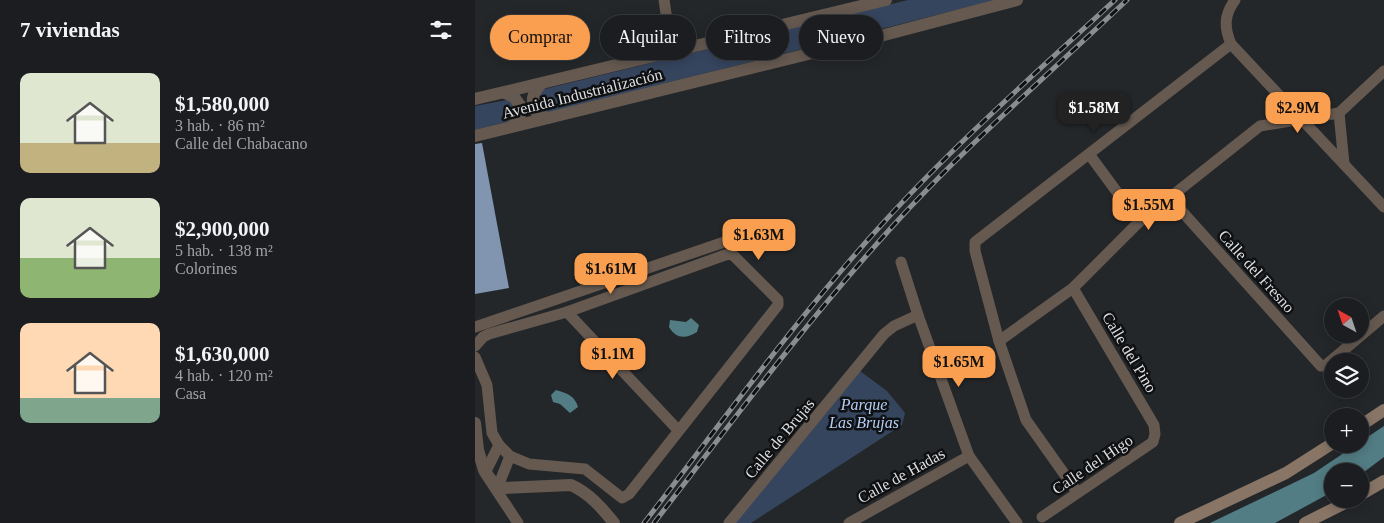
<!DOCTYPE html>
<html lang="es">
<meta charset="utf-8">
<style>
body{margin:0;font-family:"Times New Roman",serif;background:#282a2d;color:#f1f3f6;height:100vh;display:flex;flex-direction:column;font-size:19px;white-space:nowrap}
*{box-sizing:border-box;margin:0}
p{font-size:16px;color:#a0a2a5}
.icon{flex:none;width:28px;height:28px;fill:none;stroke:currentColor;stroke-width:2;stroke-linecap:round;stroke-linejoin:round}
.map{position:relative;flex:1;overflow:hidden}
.drawer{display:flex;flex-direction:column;background:#1b1d20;width:475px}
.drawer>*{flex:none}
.banner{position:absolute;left:15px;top:15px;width:475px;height:45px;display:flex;gap:10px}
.needle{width:32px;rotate:320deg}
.controls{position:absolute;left:849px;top:298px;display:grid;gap:10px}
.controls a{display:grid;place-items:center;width:45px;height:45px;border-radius:50%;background:#1b1d20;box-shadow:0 2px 12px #0003,0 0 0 1px #393b3e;font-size:25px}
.price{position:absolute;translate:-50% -42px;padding:0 11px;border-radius:10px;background:#fa9f4f;color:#111;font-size:16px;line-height:32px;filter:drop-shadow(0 1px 2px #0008)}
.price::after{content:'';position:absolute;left:50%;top:30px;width:15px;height:11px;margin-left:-8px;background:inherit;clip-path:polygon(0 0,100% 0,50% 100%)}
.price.selected{background:#222;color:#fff}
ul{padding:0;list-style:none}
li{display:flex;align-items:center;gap:15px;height:125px;padding:0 20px}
li span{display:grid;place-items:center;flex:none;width:140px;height:100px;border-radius:10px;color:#555}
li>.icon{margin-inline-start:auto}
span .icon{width:60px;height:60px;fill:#fffc;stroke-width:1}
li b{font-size:21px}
h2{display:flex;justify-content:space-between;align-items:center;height:60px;padding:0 20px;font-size:21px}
.pill{padding:0 18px;border-radius:22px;background:#1b1d20;box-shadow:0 2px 12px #0003,0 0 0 1px #393b3e;font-size:18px;line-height:45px}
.pill.selected{background:#fa9f4f;color:#111}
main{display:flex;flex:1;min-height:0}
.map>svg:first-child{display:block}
</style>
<main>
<section class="drawer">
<h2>7 viviendas<svg class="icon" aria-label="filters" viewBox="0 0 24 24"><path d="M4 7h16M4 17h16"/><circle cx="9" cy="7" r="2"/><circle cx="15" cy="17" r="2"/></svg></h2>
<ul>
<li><span style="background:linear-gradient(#dfe7d0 70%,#c2b280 0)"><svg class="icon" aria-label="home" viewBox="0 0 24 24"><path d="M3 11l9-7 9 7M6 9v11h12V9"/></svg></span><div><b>$1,580,000</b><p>3 hab. · 86 m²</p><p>Calle del Chabacano</p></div></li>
<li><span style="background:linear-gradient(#dfe7d0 60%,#8fb573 0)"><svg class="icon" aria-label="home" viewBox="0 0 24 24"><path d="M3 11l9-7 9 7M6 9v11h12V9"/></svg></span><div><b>$2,900,000</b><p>5 hab. · 138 m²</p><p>Colorines</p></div></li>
<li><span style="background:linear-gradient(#ffd9b3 75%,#7fa58c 0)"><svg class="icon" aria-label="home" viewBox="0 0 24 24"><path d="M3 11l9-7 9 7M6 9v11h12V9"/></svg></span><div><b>$1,630,000</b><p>4 hab. · 120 m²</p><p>Casa</p></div></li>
</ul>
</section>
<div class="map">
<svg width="909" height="523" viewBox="0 0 909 523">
<rect width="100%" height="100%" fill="#24272a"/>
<g fill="#35455e">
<polygon points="433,0 521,0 68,114 65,112 61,93 66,90"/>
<polygon points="38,99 44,107 39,120 0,130 0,106"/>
<polygon points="385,371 412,391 430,413 427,425 276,523 259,523"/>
</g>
<g fill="#527d84">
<path d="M216,318l8,7 -2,7c-11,7 -21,7 -28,-5l1,-7 16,2z"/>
<path d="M81,390c11,3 19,6 22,17l-8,6 -10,-9 -7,-2 -2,-7z"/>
<polygon points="909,426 909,457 885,475 885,471 858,471 857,492 800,523 735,523 839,473"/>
</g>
<polygon fill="#8194b0" points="7,143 34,288 0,294 0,144"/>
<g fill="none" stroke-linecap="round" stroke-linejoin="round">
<g stroke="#655950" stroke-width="11">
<polyline points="189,0 197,53"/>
<path d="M760,0c-11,15 -11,27 -4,44l153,163"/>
<polyline points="864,113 869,164"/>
<polyline points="614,154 664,222"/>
<polyline points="694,197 846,366 851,365 909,316"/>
<polyline points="426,262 443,315 494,456 542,523"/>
<polyline points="92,312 203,430"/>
<polyline points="0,327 264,237"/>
<polyline points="524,341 598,288 664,222 785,126 864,113 909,71"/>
<polyline points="0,346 8,337 14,334 92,312 250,255 256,254 260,257 303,300 303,305 154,494 147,498 110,469 54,464 35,456 24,445 17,433 12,385 0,357"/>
<polyline points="24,445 10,473 43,523"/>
<polyline points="24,484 35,456"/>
<polyline points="602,492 551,420 524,341 500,251 500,242 756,44"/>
<polyline points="567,517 678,442 680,434 679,425 598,288"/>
<polyline points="254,523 409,334 419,326 443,315"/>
<polyline points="374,523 494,456"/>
</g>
<g stroke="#655950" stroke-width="12">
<path d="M66,84c-12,12 -12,30 7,34"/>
<polyline points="30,93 39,97 46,107 44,120 36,127"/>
<polyline points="0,99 411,0"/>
<polyline points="0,136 394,39 542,0"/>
<path d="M0,423l3,27 6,20 7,10 14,8 66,-3c18,8 31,23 43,38"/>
</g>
<g stroke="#887566" stroke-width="12">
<polyline points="885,426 909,410"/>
<polyline points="885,495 909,481"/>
<polyline points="705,523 811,473 858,443"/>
<polyline points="830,523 878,499"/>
</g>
<defs>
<g id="rail">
<path d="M169,523c78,-101 154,-207 240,-301 72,-79 153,-150 231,-222"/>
<path d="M179,523c77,-100 152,-201 237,-295 73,-81 157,-153 236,-228"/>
</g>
</defs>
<use href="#rail" stroke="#8a8c8f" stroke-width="5"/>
<use href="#rail" stroke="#0f1011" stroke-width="3" stroke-dasharray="9" stroke-linecap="butt"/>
</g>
<g text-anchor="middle" stroke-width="5" stroke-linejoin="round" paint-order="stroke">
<g font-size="16" fill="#dedfe2" stroke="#0f1011">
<text transform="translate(107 93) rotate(-14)" y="6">Avenida Industrialización</text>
<text transform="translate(782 271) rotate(48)" y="6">Calle del Fresno</text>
<text transform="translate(655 352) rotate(59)" y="6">Calle del Pino</text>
<text transform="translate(304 438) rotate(-50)" y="6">Calle de Brujas</text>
<text transform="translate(617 464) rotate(-34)" y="6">Calle del Higo</text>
<text transform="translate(426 475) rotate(-29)" y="6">Calle de Hadas</text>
</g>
<g font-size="16" font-style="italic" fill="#b4cef6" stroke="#0f1011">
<text x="389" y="410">Parque<tspan x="389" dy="18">Las Brujas</tspan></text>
</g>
</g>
</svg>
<div class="controls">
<a><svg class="needle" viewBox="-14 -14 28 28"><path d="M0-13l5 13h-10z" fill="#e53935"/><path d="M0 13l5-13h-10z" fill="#a0a2a5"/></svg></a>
<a><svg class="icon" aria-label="layers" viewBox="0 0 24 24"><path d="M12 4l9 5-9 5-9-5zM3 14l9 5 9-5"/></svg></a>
<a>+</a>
<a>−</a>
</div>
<b class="price selected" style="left:619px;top:134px">$1.58M</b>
<b class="price" style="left:823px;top:134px">$2.9M</b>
<b class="price" style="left:674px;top:231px">$1.55M</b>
<b class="price" style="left:284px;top:261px">$1.63M</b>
<b class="price" style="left:136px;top:295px">$1.61M</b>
<b class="price" style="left:138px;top:380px">$1.1M</b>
<b class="price" style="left:484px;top:388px">$1.65M</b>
<div class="banner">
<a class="pill selected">Comprar</a>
<a class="pill">Alquilar</a>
<a class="pill">Filtros</a>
<a class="pill">Nuevo</a>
</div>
</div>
</main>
